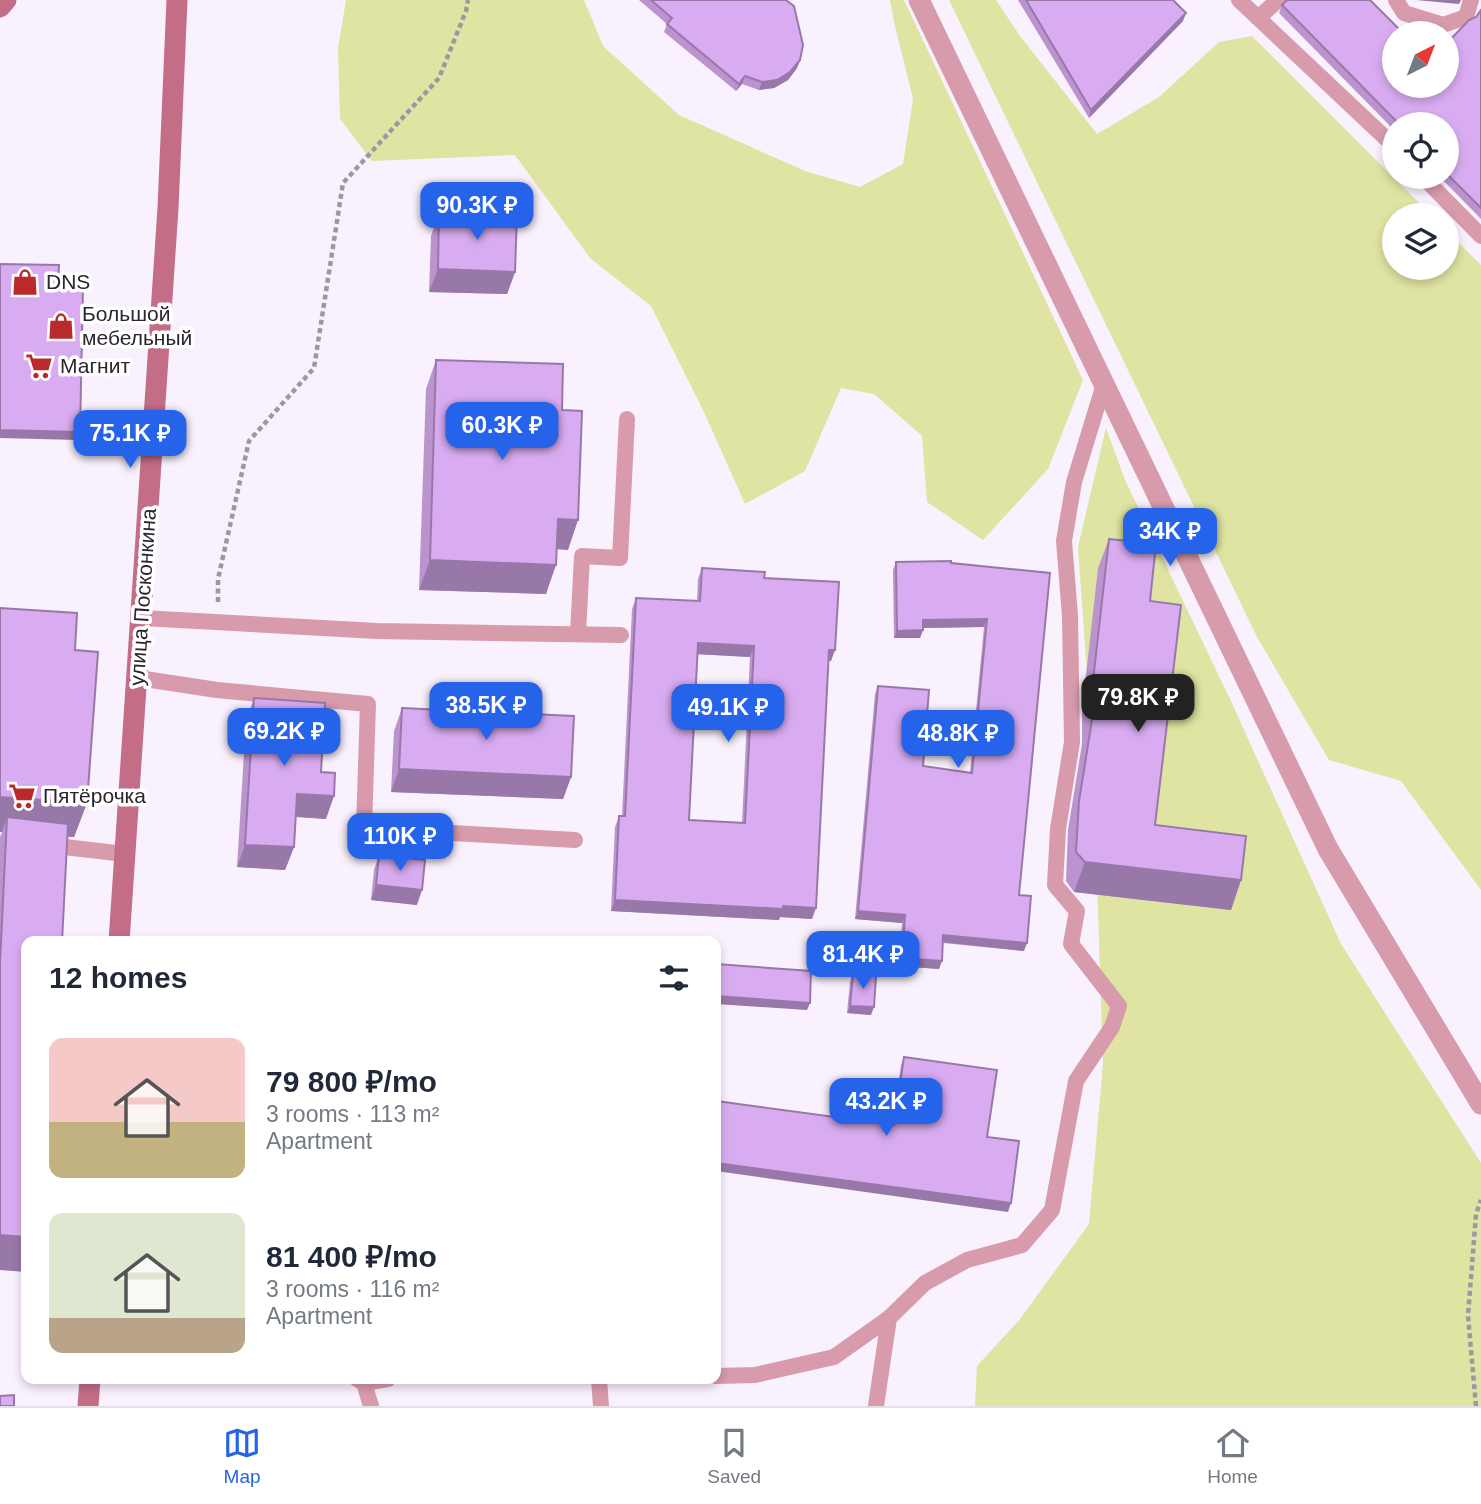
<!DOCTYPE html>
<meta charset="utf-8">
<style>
body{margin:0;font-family:Arial,sans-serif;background:#f2f2f3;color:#1f2937;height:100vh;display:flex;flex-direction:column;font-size:26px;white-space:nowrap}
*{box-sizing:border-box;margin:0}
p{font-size:23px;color:#747a83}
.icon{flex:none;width:38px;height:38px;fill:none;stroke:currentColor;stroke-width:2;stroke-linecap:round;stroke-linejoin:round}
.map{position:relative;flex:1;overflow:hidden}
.details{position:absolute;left:21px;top:936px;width:700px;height:448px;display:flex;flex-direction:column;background:#fff;border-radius:14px;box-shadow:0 4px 10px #0003}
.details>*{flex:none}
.needle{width:46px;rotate:42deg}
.controls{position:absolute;left:1382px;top:21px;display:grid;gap:14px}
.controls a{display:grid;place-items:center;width:77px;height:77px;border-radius:50%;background:#fff;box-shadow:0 4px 10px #0003;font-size:35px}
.price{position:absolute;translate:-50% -60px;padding:0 16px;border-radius:14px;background:#2563eb;color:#fff;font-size:23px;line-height:46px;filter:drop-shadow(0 2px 4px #0008)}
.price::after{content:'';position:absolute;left:50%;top:42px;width:21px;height:16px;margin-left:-10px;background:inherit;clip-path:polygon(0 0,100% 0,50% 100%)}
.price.active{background:#222;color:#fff}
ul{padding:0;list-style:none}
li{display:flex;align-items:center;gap:21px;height:175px;padding:0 28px}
li span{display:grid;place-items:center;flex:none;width:196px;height:140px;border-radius:14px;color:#555}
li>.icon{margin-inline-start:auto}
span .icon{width:84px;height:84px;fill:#fffc;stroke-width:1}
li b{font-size:30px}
h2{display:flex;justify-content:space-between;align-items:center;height:84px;padding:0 28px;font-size:30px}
.tab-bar{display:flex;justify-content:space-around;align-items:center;height:98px;border-top:2px solid #e0e1e3;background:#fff;font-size:19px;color:#747a83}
.tab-bar a{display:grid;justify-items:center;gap:4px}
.tab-bar .active{color:#2563eb}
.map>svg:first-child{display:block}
</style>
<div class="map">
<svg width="1481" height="1406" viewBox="0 0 1481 1406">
<rect width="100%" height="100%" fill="#f9f1fd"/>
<g fill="#dfe4a2">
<polygon points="346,0 584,0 603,46 679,115 805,171 860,187 903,164 913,99 894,22 890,0 904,0 1083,380 1048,469 983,540 927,502 922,436 874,394 841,388 805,471 745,504 704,412 651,306 590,258 515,155 372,161 340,119 338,49"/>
<polygon points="949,0 996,0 1020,36 1097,134 1159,97 1219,42 1252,36 1431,215 1395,215 1395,268 1447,268 1447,231 1481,265 1481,890 1401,781 1329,760 1257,637"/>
<polygon points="1106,428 1125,480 1230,699 1341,944 1481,1163 1481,1406 975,1406 977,1366 1020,1319 1089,1224 1103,1063 1093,759 1078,547"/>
</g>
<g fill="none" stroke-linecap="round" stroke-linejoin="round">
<g stroke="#9e97a1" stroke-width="4.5" stroke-dasharray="5 3.5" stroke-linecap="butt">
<polyline points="218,602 218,579 249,441 314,368 343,183 439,78 466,11 468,0"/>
<polyline points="1476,1406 1468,1316 1476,1214 1481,1200"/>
</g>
<g stroke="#d79bab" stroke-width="16">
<polyline points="1239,0 1395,147"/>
<polyline points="1396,0 1404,13 1443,25 1466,17 1471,0"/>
<polyline points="1258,18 1278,0"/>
<polyline points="1423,177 1481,236"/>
<polyline points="142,618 377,631 621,635"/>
<polyline points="578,634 582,556 620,558 627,419"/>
<polyline points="138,678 217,690 368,704 364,828 575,840"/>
<polyline points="47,845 125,854"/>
<polyline points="716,1376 755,1375 834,1357 889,1318"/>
<polyline points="357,1379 364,1383 371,1406"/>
<polyline points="599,1379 601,1406"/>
<polyline points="364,1383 388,1379"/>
<polyline points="876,1406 889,1318 925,1283 967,1260 1022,1245 1052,1210 1076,1081 1112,1027 1119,1006 1071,944 1077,911 1055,885 1058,829 1072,742 1070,616 1064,541 1074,482 1104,384"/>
</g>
<polyline stroke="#d79bab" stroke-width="21" points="919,0 1328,849 1481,1104"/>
<g stroke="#c36d87" stroke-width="21">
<polyline points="0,7 6,0"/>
<polyline points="119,942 168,208 177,0"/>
<polyline points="88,1406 90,1379"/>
</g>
</g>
<g fill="#bb94cf" fill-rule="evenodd">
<polygon points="639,0 786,0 800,60 797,68 788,80 774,88 759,90 742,84 736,91 664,32 667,24"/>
<polygon points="1018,0 1173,0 1183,21 1089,118"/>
<polygon points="1282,5 1447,86 1476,17 1481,10 1481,219 1440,177 1447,177 1447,124 1395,124 1395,131 1279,13"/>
<polygon points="439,213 515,272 507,294 429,292 431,236"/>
<polygon points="436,360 562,410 568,550 557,549 546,594 419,590 426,389"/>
<polygon points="1109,539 1150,601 1155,825 1241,880 1231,910 1074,892 1066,881 1068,830 1082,744 1082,711 1098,568"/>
<polygon points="896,562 951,563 1050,573 1019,895 1024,951 943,943 939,969 899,966 902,923 855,919 875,694 878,686 923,766 970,773 984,627 923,628 920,638 894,638 893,570"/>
<path d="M702,568l62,10 67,83h-2l-17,258 -32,-2 -1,3 -168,-9 4,-84 4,-11h3l10,-207 4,-11 61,3 1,-22zM698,654l52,3 -8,166 -53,-3z"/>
<polygon points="0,608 75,650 87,803 74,837 67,837 0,1270 0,837 2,832 0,832"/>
<polygon points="254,698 321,772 326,819 295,817 294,847 285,870 237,867 246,721"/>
<polygon points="402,708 571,777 563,799 391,792 394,731"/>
<polygon points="379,855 417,905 371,900 374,870"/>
<polygon points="853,974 871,1015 847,1013 850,982"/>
<polygon points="904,1057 987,1137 1008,1212 892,1125 901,1065"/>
</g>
<g fill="#9878a9">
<polygon points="1416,0 1461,0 1459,4"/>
<polygon points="1186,13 1183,21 1089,118 1091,110"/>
<polygon points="800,60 797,68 788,80 774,88 759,90 762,82"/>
<polygon points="745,76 742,84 736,91 739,84"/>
<polygon points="438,269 515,272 507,294 429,292"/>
<polygon points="0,430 80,432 77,440 0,438"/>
<polygon points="558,519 578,520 568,550 547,548"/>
<polygon points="430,560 556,565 546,594 419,590"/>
<polygon points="987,619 984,627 920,628 923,620"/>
<polygon points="923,630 920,638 894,638 897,631"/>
<polygon points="698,643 754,646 750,657 694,654"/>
<polygon points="829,650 835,650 831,661 825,661"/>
<polygon points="399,769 571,777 563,799 391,792"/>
<polygon points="297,794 334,796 326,819 288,816"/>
<polygon points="0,797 87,803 74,837 7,832 7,817 2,832 0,832"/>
<polygon points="245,845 294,847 285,870 237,867"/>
<polygon points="1085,862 1241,880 1231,910 1074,892"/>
<polygon points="376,885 422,890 417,905 371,900"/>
<polygon points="615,900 783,906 816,908 812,919 780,917 779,920 611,911"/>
<polygon points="858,911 905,915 902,923 855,919"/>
<polygon points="943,935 1027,943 1024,951 941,942"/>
<polygon points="902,958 942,961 939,969 899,966"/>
<polygon points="716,996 810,1003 807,1010 716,1004"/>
<polygon points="850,1006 874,1007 871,1015 847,1013"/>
<polygon points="716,1163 1011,1203 1008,1212 716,1171"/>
<polygon points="0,1235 26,1237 26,1272 0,1270"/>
</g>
<g fill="#d9acf1" stroke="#9878a9" stroke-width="2" fill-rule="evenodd">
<polygon points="651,0 786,0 794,6 803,45 800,60 790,72 777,80 762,82 745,76 739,84 667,24 672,18"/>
<polygon points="1026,0 1173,0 1186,13 1091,110"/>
<polygon points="1287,0 1370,0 1403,33 1395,33 1395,86 1447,86 1447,43 1469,20 1476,17 1481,10 1481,208 1447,174 1447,124 1399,124 1282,5"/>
<polygon points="439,213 517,215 515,272 438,269"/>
<polygon points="0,264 59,265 58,286 83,287 80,432 0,430"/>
<polygon points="436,360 563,364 562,410 582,411 578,520 558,519 556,565 430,560"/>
<polygon points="1109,539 1156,544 1150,601 1181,605 1155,825 1246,836 1241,880 1085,862 1076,852 1079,801 1093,714 1093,681"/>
<polygon points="951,561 951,563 1050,573 1019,895 1031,896 1027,943 943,935 942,961 902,958 905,915 858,911 878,686 929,690 923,766 972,773 987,619 923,620 923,630 897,631 896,562"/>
<path d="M702,568l63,4 -1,6 75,4 -4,68h-6l-13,258 -33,-2v3l-168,-9 4,-84h6l11,-218 64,3zM698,643l56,3 -9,177 -56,-3z"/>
<polygon points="0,608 77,613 75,650 98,652 87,803 0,797"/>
<polygon points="254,698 325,703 321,772 335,773 334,796 297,794 294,847 245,845"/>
<polygon points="402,708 574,716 571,777 399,769"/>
<polygon points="7,817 68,824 62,942 26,942 26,1237 0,1235 0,963"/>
<polygon points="379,855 425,860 422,890 376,885"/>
<polygon points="716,964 811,971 810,1003 716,996"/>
<polygon points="853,974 876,976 874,1007 850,1006"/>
<polygon points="904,1057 997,1070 987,1137 1019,1141 1011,1203 716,1163 716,1101 894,1125"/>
<polygon points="14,1395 14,1406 0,1406 0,1396"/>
</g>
<defs>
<symbol id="shop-bare" viewBox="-9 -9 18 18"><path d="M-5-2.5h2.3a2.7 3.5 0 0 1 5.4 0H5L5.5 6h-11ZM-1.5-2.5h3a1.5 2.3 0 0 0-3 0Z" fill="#ba2a2a" stroke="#fff" stroke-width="2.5" paint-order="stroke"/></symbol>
<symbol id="supermarket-bare" viewBox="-9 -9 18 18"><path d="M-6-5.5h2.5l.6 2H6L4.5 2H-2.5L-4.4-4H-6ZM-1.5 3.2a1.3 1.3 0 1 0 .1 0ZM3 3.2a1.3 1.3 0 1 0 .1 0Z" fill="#ba2a2a" stroke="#fff" stroke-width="2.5" paint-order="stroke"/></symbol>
</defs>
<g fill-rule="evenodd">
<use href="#shop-bare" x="6" y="263" width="38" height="38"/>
<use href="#shop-bare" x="42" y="307" width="38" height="38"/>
<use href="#supermarket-bare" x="20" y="347" width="38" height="38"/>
<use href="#supermarket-bare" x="3" y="777" width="38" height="38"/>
</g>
<g text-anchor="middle" stroke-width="7" stroke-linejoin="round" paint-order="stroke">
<g font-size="21" fill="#2b262e" stroke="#fff" text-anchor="start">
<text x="46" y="289">DNS</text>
<text x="82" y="321">Большой<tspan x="82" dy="24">мебельный</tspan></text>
<text x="60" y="373">Магнит</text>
<text x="43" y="803">Пятёрочка</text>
</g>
<g font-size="21" fill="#2b262e" stroke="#fff">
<text transform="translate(143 597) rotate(-86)" y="7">улица Посконкина</text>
</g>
</g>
</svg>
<div class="controls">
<a><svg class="needle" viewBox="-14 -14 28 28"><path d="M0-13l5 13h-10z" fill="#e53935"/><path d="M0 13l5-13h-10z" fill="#747a83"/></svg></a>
<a><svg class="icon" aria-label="locate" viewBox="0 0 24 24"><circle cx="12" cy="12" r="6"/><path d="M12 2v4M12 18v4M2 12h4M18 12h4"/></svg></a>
<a><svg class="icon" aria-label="layers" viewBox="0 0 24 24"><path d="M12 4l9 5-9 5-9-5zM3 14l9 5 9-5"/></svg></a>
</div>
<b class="price" style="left:477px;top:242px">90.3K ₽</b>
<b class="price" style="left:502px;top:462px">60.3K ₽</b>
<b class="price" style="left:130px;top:470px">75.1K ₽</b>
<b class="price" style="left:1170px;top:568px">34K ₽</b>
<b class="price active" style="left:1138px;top:734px">79.8K ₽</b>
<b class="price" style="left:486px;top:742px">38.5K ₽</b>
<b class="price" style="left:728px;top:744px">49.1K ₽</b>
<b class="price" style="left:284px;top:768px">69.2K ₽</b>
<b class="price" style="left:958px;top:770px">48.8K ₽</b>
<b class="price" style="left:400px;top:873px">110K ₽</b>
<b class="price" style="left:863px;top:991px">81.4K ₽</b>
<b class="price" style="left:886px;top:1138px">43.2K ₽</b>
<section class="details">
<h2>12 homes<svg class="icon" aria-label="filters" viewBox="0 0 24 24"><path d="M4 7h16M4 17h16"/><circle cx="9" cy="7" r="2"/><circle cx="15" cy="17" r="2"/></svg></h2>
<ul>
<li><span style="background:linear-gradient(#f6c9c9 60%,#c2b280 0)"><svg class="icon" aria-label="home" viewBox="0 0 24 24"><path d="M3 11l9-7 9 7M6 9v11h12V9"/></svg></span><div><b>79 800 ₽/mo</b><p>3 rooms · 113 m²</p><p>Apartment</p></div></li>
<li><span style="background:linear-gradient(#dfe7d0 75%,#b9a48a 0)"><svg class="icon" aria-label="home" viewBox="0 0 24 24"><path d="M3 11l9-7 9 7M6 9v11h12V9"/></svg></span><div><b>81 400 ₽/mo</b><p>3 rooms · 116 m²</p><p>Apartment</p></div></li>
</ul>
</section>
</div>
<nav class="tab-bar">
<a class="active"><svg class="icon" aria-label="map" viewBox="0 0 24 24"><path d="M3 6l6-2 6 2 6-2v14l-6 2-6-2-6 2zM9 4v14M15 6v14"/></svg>Map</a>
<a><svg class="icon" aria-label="saved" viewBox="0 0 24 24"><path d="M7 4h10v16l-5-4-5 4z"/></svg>Saved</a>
<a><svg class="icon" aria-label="home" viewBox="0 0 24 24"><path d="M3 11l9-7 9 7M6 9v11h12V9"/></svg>Home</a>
</nav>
